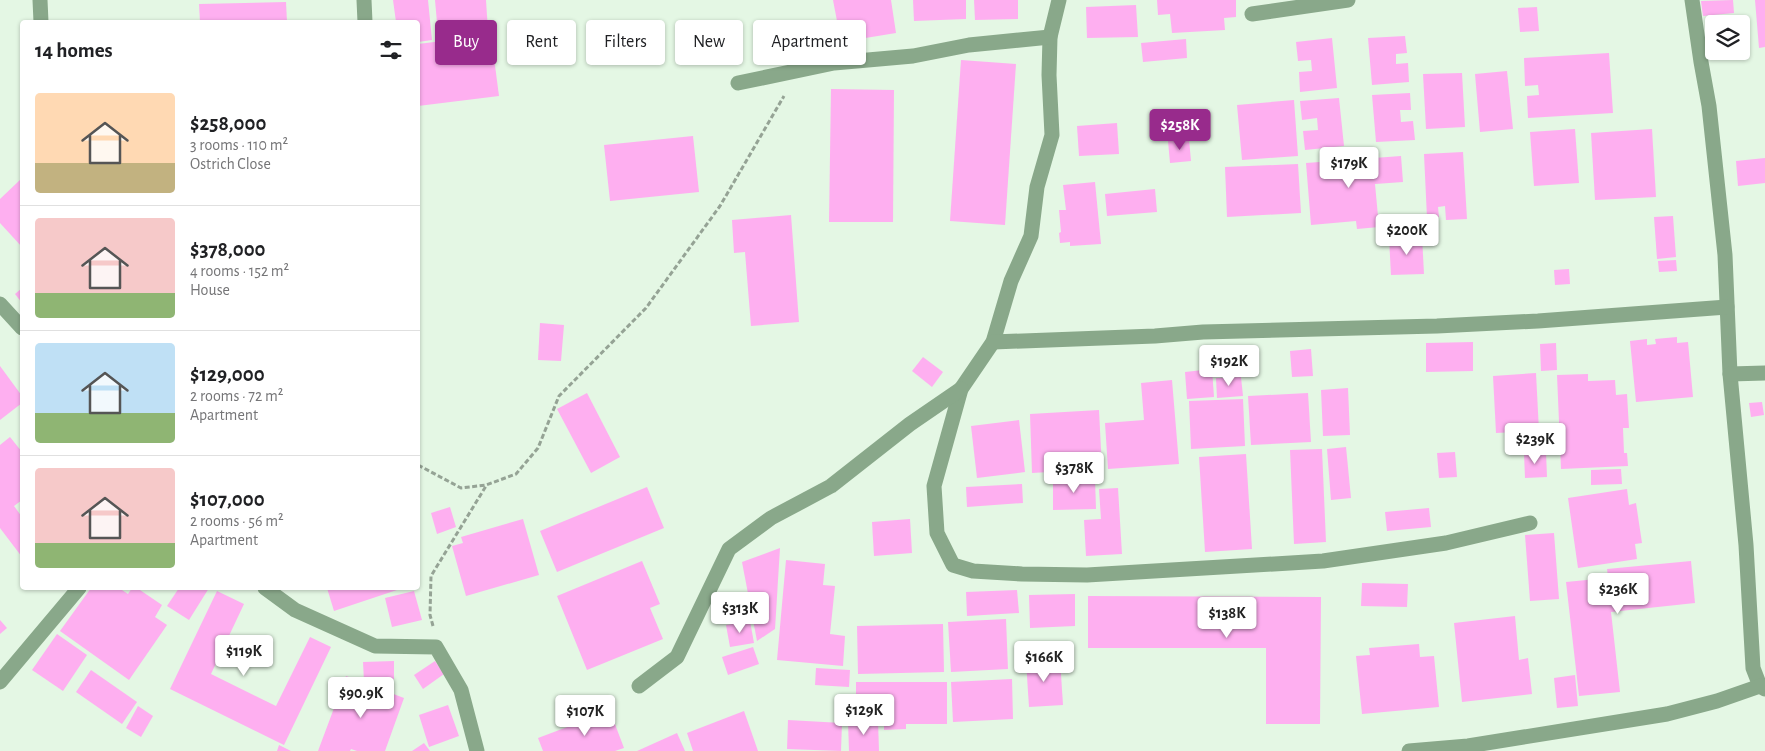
<!DOCTYPE html>
<meta charset="utf-8">
<style>
body{margin:0;font-family:"Alegreya Sans",sans-serif;background:#f6f6f6;color:#202124;height:100vh;display:flex;flex-direction:column;font-size:19px;white-space:nowrap}
*{box-sizing:border-box;margin:0}
p{font-size:16px;color:#757577}
.icon{flex:none;width:28px;height:28px;fill:none;stroke:currentColor;stroke-width:2;stroke-linecap:round;stroke-linejoin:round}
.map{position:relative;flex:1;overflow:hidden}
.panel{position:absolute;left:20px;top:20px;width:400px;height:570px;display:flex;flex-direction:column;background:#fff;border-radius:5px;box-shadow:0 1px 4px #0004}
.panel>*{flex:none}
.top-card{position:absolute;left:435px;top:20px;width:475px;height:45px;display:flex;gap:10px}
.fabs{position:absolute;left:1705px;top:15px;display:grid;gap:10px}
.fabs a{display:grid;place-items:center;width:45px;height:45px;border-radius:5px;background:#fff;box-shadow:0 1px 4px #0004;font-size:25px}
.price{position:absolute;translate:-50% -42px;padding:0 11px;border-radius:5px;background:#fff;color:#222;font-size:16px;line-height:32px;filter:drop-shadow(0 1px 2px #0008)}
.price::after{content:'';position:absolute;left:50%;top:30px;width:15px;height:11px;margin-left:-8px;background:inherit;clip-path:polygon(0 0,100% 0,50% 100%)}
.price.current{background:#982b8c;color:#fff}
ul{padding:0;list-style:none}
li{display:flex;align-items:center;gap:15px;height:125px;padding:0 15px}
li+li{border-top:1px solid #e0e0e0}
li span{display:grid;place-items:center;flex:none;width:140px;height:100px;border-radius:5px;color:#555}
li>.icon{margin-inline-start:auto}
span .icon{width:60px;height:60px;fill:#fffc;stroke-width:1}
li b{font-size:21px}
h2{display:flex;justify-content:space-between;align-items:center;height:60px;padding:0 15px;font-size:21px}
.tag{padding:0 18px;border-radius:5px;background:#fff;box-shadow:0 1px 4px #0004;font-size:18px;line-height:45px}
.tag.current{background:#982b8c;color:#fff}
.map>svg:first-child{display:block}
</style>
<div class="map">
<svg width="1765" height="751" viewBox="0 0 1765 751">
<rect width="100%" height="100%" fill="#e4f7e4"/>
<g fill="#feaff0">
<polygon points="393,0 428,0 432,40 418,42 418,22 396,22"/>
<polygon points="435,0 486,0 488,31 438,34"/>
<polygon points="833,0 891,0 896,33 841,42"/>
<polygon points="913,0 966,0 966,19 914,21"/>
<polygon points="974,0 1018,0 1018,19 975,20"/>
<polygon points="1157,0 1236,0 1236,17 1224,18 1225,30 1172,33 1170,14 1158,15"/>
<polygon points="1733,0 1734,13 1703,16 1701,1"/>
<polygon points="1755,0 1765,0 1765,47 1759,48"/>
<polygon points="286,2 287,22 200,22 199,4"/>
<polygon points="1136,5 1138,37 1087,38 1086,7"/>
<polygon points="1537,7 1539,31 1520,32 1518,8"/>
<polygon points="1732,18 1733,24 1714,24 1713,45 1709,22"/>
<polygon points="491,35 499,96 418,106 418,44"/>
<polygon points="1405,36 1407,53 1396,54 1396,64 1408,63 1409,82 1372,85 1368,38"/>
<polygon points="1332,38 1337,88 1300,92 1299,72 1312,71 1311,60 1298,61 1296,42"/>
<polygon points="1186,39 1187,58 1143,62 1141,43"/>
<polygon points="1609,53 1613,113 1528,118 1527,96 1539,95 1538,85 1525,86 1524,58"/>
<polygon points="961,60 1016,64 1005,225 950,221"/>
<polygon points="1507,71 1513,129 1480,132 1475,74"/>
<polygon points="1462,73 1465,127 1426,129 1423,74"/>
<polygon points="831,89 894,90 893,222 829,222"/>
<polygon points="1410,93 1411,110 1400,110 1401,122 1413,121 1415,140 1376,142 1372,95"/>
<polygon points="1339,98 1344,146 1305,150 1303,131 1318,130 1317,118 1302,120 1300,101"/>
<polygon points="1294,100 1298,156 1242,160 1237,105"/>
<polygon points="1117,123 1119,154 1079,156 1077,126"/>
<polygon points="1575,129 1579,183 1534,186 1530,132"/>
<polygon points="1652,129 1656,197 1595,200 1591,133"/>
<polygon points="693,136 699,192 610,201 604,145"/>
<polygon points="1189,139 1191,161 1170,163 1168,141"/>
<polygon points="1463,152 1467,219 1446,220 1445,206 1438,207 1439,217 1427,218 1424,154"/>
<polygon points="1401,156 1403,182 1375,184 1379,227 1357,229 1356,221 1311,225 1306,163"/>
<polygon points="1765,158 1765,183 1738,186 1736,161"/>
<polygon points="1298,164 1301,213 1227,217 1225,167"/>
<polygon points="21,179 22,181 22,247 0,223 0,199"/>
<polygon points="1095,182 1101,244 1070,246 1070,242 1060,243 1059,233 1061,232 1059,210 1066,210 1063,185"/>
<polygon points="1155,189 1157,212 1107,216 1105,194"/>
<polygon points="791,215 799,322 751,326 745,252 734,253 732,220"/>
<polygon points="1673,216 1676,257 1657,259 1654,217"/>
<polygon points="1422,236 1424,274 1391,275 1389,238"/>
<polygon points="1676,260 1677,271 1659,272 1658,261"/>
<polygon points="1569,269 1570,284 1555,285 1554,270"/>
<polygon points="22,288 22,303 15,294"/>
<polygon points="540,323 564,325 561,361 538,360"/>
<polygon points="1677,337 1677,343 1688,342 1693,397 1636,402 1630,341 1647,339 1647,345 1656,344 1655,339"/>
<polygon points="1473,342 1473,371 1426,372 1426,343"/>
<polygon points="1556,343 1557,370 1541,371 1540,344"/>
<polygon points="1311,349 1313,376 1292,377 1290,351"/>
<polygon points="923,357 943,372 932,387 912,371"/>
<polygon points="0,366 22,396 22,403 0,420"/>
<polygon points="1212,369 1214,397 1187,399 1185,372"/>
<polygon points="1536,373 1539,431 1496,433 1493,376"/>
<polygon points="1588,374 1588,381 1615,380 1616,395 1627,394 1629,428 1623,428 1624,453 1627,453 1628,466 1561,469 1557,375"/>
<polygon points="1241,377 1243,396 1217,398 1216,378"/>
<polygon points="1172,380 1179,464 1108,469 1105,423 1144,420 1141,383"/>
<polygon points="1348,388 1350,435 1323,436 1321,390"/>
<polygon points="587,393 620,457 591,473 557,409"/>
<polygon points="1308,393 1311,442 1251,445 1248,396"/>
<polygon points="1243,399 1245,446 1191,449 1189,401"/>
<polygon points="1762,402 1764,415 1751,417 1749,403"/>
<polygon points="1099,410 1102,469 1032,473 1030,414"/>
<polygon points="1019,420 1025,472 977,478 971,426"/>
<polygon points="10,437 22,452 22,500 14,506 22,517 22,557 0,528 0,445"/>
<polygon points="1346,447 1351,498 1331,500 1327,449"/>
<polygon points="1322,449 1326,542 1294,544 1290,450"/>
<polygon points="1455,452 1457,477 1439,478 1437,453"/>
<polygon points="1546,452 1547,477 1525,478 1524,453"/>
<polygon points="1246,454 1252,549 1205,552 1199,457"/>
<polygon points="1621,469 1622,484 1591,485 1591,470"/>
<polygon points="1053,479 1095,479 1096,509 1053,510"/>
<polygon points="1022,484 1023,503 967,507 966,487"/>
<polygon points="647,487 664,528 557,572 540,531"/>
<polygon points="1118,488 1122,554 1086,556 1084,520 1101,519 1099,489"/>
<polygon points="1627,489 1629,505 1636,503 1642,543 1635,544 1637,559 1578,568 1568,498"/>
<polygon points="450,507 456,527 437,534 431,513"/>
<polygon points="1429,508 1431,527 1387,531 1385,512"/>
<polygon points="523,519 539,575 466,596 452,546 463,543 461,537"/>
<polygon points="910,519 912,553 874,556 872,522"/>
<polygon points="1554,533 1559,599 1530,601 1525,535"/>
<polygon points="780,548 775,629 757,641 742,562"/>
<polygon points="786,560 825,564 823,585 835,586 830,634 845,636 843,666 777,660"/>
<polygon points="642,561 660,604 650,608 663,639 587,670 557,596"/>
<polygon points="1691,561 1695,603 1611,612 1620,692 1579,696 1566,582 1607,578 1609,584 1607,569"/>
<polygon points="1362,583 1408,584 1407,607 1361,606"/>
<polygon points="91,588 119,588 128,594 132,588 137,588 162,605 155,617 167,625 129,680 60,631"/>
<polygon points="179,588 209,588 189,620 167,606"/>
<polygon points="327,588 399,588 400,589 334,611"/>
<polygon points="1017,590 1019,613 967,616 966,592"/>
<polygon points="217,591 244,604 211,674 276,706 310,637 331,647 284,745 170,689"/>
<polygon points="414,591 422,620 392,627 385,598"/>
<polygon points="1075,594 1075,626 1030,628 1029,595"/>
<polygon points="1088,596 1321,597 1320,724 1266,724 1266,648 1088,648"/>
<polygon points="1515,616 1519,660 1528,658 1532,694 1462,702 1454,623"/>
<polygon points="1006,619 1008,669 951,672 948,622"/>
<polygon points="0,620 7,628 0,634"/>
<polygon points="750,621 754,643 730,647 726,625"/>
<polygon points="943,624 944,672 858,674 857,626"/>
<polygon points="57,634 87,655 63,691 32,670"/>
<polygon points="1419,644 1420,657 1434,656 1439,707 1362,714 1356,656 1370,655 1369,648"/>
<polygon points="753,647 759,664 728,675 722,657"/>
<polygon points="1060,659 1063,705 1029,707 1026,661"/>
<polygon points="394,661 394,679 364,681 363,662"/>
<polygon points="435,661 444,674 423,689 414,675"/>
<polygon points="816,668 850,670 849,687 815,685"/>
<polygon points="91,670 137,702 122,724 76,692"/>
<polygon points="1575,675 1578,706 1557,708 1554,678"/>
<polygon points="346,676 404,698 385,751 357,751 351,749 350,751 318,751"/>
<polygon points="1012,679 1013,719 953,722 951,682"/>
<polygon points="856,682 947,682 947,724 906,724 906,729 884,730 884,717 856,717"/>
<polygon points="448,705 459,736 429,747 419,715"/>
<polygon points="138,706 153,716 141,737 126,728"/>
<polygon points="610,711 624,748 615,751 543,751 538,738"/>
<polygon points="744,711 758,751 693,751 687,733"/>
<polygon points="788,720 842,723 841,751 787,749"/>
<polygon points="848,721 878,721 879,751 849,751"/>
<polygon points="677,733 685,751 637,751"/>
<polygon points="424,743 430,751 412,751"/>
<polygon points="279,745 291,751 277,751"/>
</g>
<g fill="none" stroke-linecap="round" stroke-linejoin="round">
<g stroke="#95a395" stroke-width="3" stroke-dasharray="5 2.5" stroke-linecap="butt">
<polyline points="418,465 461,488 486,485 516,474 538,448 559,396 646,308 720,206 784,96"/>
<polyline points="433,626 430,615 431,576 486,486"/>
</g>
<g stroke="#89a88a" stroke-width="15">
<polyline points="40,0 41,22"/>
<polyline points="364,0 365,22"/>
<polyline points="1059,0 1050,37 1049,75 1052,135 1037,187 1031,236 1011,281 993,342 961,389 934,486 937,533 953,565 973,571 1022,574 1087,575 1323,561 1446,543 1530,523"/>
<polyline points="1692,0 1701,62 1709,106 1725,255 1730,374 1746,545 1753,668 1760,686 1765,689"/>
<polyline points="1252,14 1348,0"/>
<polyline points="738,83 834,63 913,56 969,45 1050,37"/>
<polyline points="0,304 22,328"/>
<polyline points="993,342 1155,336 1203,332 1437,326 1538,321 1727,307"/>
<polyline points="1730,374 1765,373"/>
<polyline points="265,588 295,610 375,646 436,647 461,690 477,751"/>
<polyline points="0,682 79,588"/>
<polyline points="639,686 677,657 729,549 771,518 831,486 910,424 961,389"/>
<polyline points="1409,751 1468,746 1667,714 1717,701 1760,686"/>
</g>
</g>
</svg>
<div class="fabs">
<a><svg class="icon" aria-label="layers" viewBox="0 0 24 24"><path d="M12 4l9 5-9 5-9-5zM3 14l9 5 9-5"/></svg></a>
</div>
<b class="price current" style="left:1180px;top:151px">$258K</b>
<b class="price" style="left:1349px;top:189px">$179K</b>
<b class="price" style="left:1407px;top:256px">$200K</b>
<b class="price" style="left:1229px;top:387px">$192K</b>
<b class="price" style="left:1535px;top:465px">$239K</b>
<b class="price" style="left:1074px;top:494px">$378K</b>
<b class="price" style="left:1618px;top:615px">$236K</b>
<b class="price" style="left:740px;top:634px">$313K</b>
<b class="price" style="left:1227px;top:639px">$138K</b>
<b class="price" style="left:244px;top:677px">$119K</b>
<b class="price" style="left:1044px;top:683px">$166K</b>
<b class="price" style="left:361px;top:719px">$90.9K</b>
<b class="price" style="left:864px;top:736px">$129K</b>
<b class="price" style="left:585px;top:737px">$107K</b>
<div class="top-card">
<a class="tag current">Buy</a>
<a class="tag">Rent</a>
<a class="tag">Filters</a>
<a class="tag">New</a>
<a class="tag">Apartment</a>
</div>
<section class="panel">
<h2>14 homes<svg class="icon" aria-label="filters" viewBox="0 0 24 24"><path d="M4 7h16M4 17h16"/><circle cx="9" cy="7" r="2"/><circle cx="15" cy="17" r="2"/></svg></h2>
<ul>
<li><span style="background:linear-gradient(#ffd9b3 70%,#c2b280 0)"><svg class="icon" aria-label="home" viewBox="0 0 24 24"><path d="M3 11l9-7 9 7M6 9v11h12V9"/></svg></span><div><b>$258,000</b><p>3 rooms · 110 m²</p><p>Ostrich Close</p></div></li>
<li><span style="background:linear-gradient(#f6c9c9 75%,#8fb573 0)"><svg class="icon" aria-label="home" viewBox="0 0 24 24"><path d="M3 11l9-7 9 7M6 9v11h12V9"/></svg></span><div><b>$378,000</b><p>4 rooms · 152 m²</p><p>House</p></div></li>
<li><span style="background:linear-gradient(#bfe0f5 70%,#8fb573 0)"><svg class="icon" aria-label="home" viewBox="0 0 24 24"><path d="M3 11l9-7 9 7M6 9v11h12V9"/></svg></span><div><b>$129,000</b><p>2 rooms · 72 m²</p><p>Apartment</p></div></li>
<li><span style="background:linear-gradient(#f6c9c9 75%,#8fb573 0)"><svg class="icon" aria-label="home" viewBox="0 0 24 24"><path d="M3 11l9-7 9 7M6 9v11h12V9"/></svg></span><div><b>$107,000</b><p>2 rooms · 56 m²</p><p>Apartment</p></div></li>
</ul>
</section>
</div>
